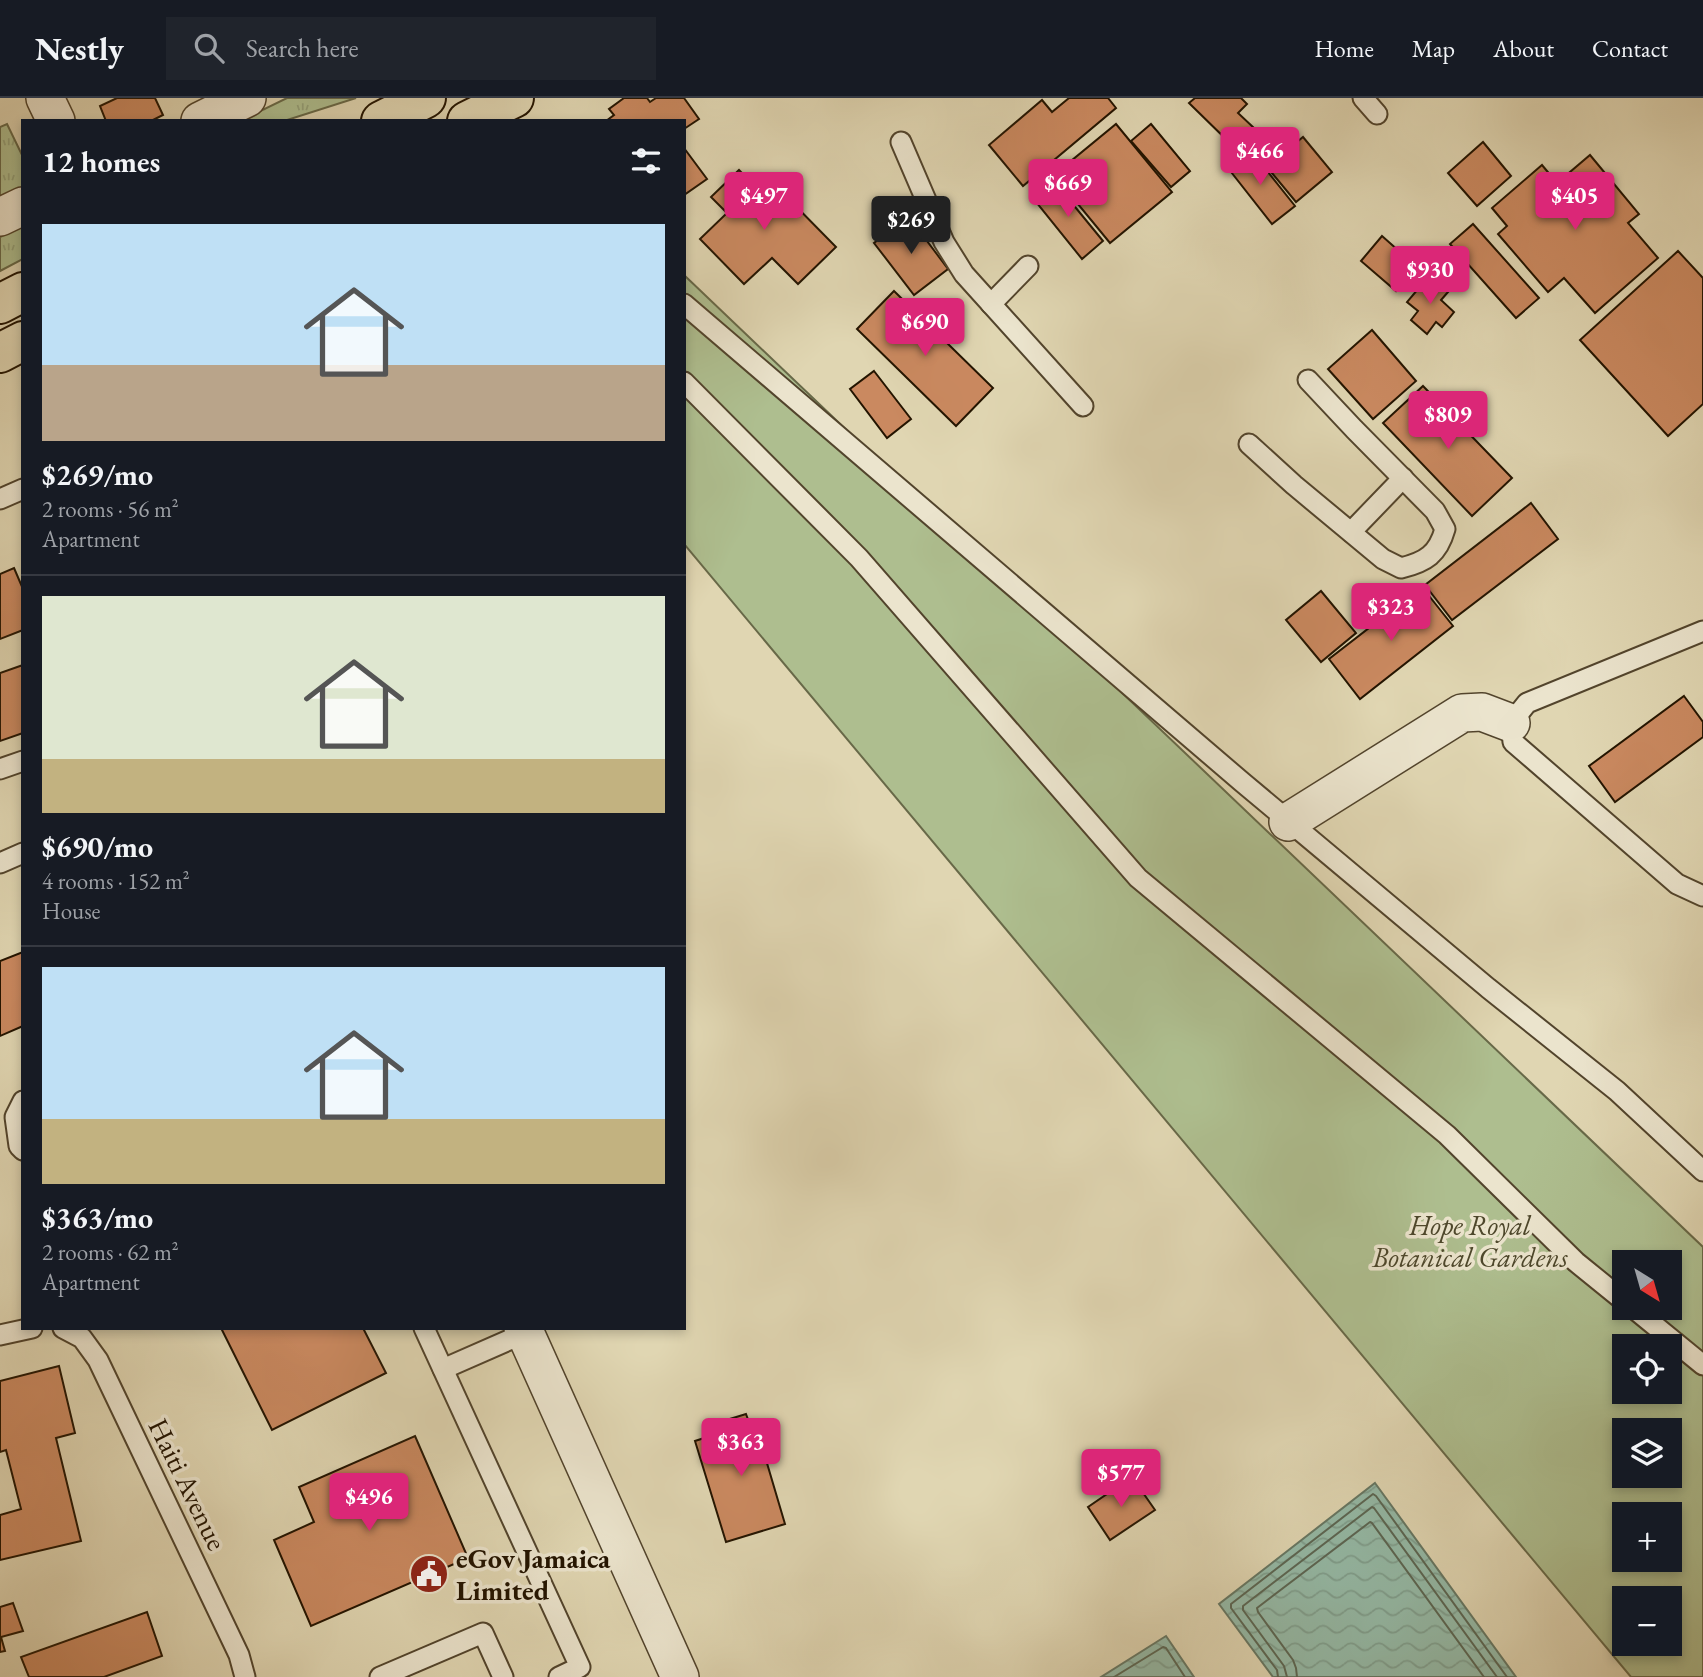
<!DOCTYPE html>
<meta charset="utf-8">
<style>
body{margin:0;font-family:"EB Garamond",serif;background:#20242c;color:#f1f3f6;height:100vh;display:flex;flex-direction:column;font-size:26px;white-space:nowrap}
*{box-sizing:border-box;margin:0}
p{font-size:23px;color:#9ea1a6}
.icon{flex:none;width:38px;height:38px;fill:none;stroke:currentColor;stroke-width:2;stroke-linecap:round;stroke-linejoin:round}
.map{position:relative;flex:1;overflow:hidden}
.sheet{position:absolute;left:21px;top:21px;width:665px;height:1211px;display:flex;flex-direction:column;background:#171b24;border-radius:0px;box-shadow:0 4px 10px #0003}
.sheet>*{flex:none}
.needle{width:46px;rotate:143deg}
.buttons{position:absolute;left:1612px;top:1152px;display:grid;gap:14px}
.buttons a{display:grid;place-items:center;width:70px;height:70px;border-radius:0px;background:#171b24;box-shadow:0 4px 10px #0003;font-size:35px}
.price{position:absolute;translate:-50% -60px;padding:0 16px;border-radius:7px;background:#db2777;color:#fff;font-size:23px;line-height:46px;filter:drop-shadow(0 2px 4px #0008)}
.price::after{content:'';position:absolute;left:50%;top:42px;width:21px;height:16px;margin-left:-10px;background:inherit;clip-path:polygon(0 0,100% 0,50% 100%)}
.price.active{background:#222;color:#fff}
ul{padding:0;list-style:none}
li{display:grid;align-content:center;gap:14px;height:371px;padding:0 21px}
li+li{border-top:2px solid #363941}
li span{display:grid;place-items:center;height:217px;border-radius:0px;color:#555}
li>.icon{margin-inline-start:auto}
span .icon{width:126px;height:126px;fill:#fffc;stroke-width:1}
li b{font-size:30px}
h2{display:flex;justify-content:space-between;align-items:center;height:84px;padding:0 21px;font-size:30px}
header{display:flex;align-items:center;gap:42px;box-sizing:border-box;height:98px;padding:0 35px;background:#171b24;border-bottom:2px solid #363941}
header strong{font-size:33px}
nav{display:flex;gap:38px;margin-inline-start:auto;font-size:24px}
.search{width:490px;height:63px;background:#20242c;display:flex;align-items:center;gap:18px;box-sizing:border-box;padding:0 24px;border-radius:0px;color:#9ea1a6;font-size:26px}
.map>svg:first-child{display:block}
</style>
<header>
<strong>Nestly</strong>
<div class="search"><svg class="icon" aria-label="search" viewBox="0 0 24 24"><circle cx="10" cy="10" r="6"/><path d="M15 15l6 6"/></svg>Search here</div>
<nav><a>Home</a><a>Map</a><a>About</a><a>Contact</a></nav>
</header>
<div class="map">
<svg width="1703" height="1579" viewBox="0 0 1703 1579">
<defs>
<pattern id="grass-tufts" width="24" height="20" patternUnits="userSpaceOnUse" patternTransform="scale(1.75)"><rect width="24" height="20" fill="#aebe8f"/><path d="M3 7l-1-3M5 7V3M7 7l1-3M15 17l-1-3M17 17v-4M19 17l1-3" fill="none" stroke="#95a27a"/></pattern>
<pattern id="water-waves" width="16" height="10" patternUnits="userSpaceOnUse" patternTransform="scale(1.75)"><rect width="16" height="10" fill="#95baa7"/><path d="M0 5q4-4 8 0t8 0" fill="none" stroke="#809f8e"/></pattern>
</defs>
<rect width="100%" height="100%" fill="#e0d6b2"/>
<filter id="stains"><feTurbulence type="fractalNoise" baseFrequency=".00286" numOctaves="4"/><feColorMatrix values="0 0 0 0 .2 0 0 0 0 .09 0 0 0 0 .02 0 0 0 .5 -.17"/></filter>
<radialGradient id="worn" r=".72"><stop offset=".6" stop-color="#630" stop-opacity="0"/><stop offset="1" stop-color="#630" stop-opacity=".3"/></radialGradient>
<g fill="url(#grass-tufts)" stroke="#686948" stroke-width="2">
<polygon points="287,0 356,0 284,23 240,23"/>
<polygon points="7,26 23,59 23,93 0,103 0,29"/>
<polygon points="23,128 23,161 0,173 0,139"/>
</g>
<path fill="#aebe8f" stroke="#686948" stroke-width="2" fill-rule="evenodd" d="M684,177l1019,972v430h-72l-947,-1133zM1624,1164h46v45h-46zM1624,1248h46v45h-46zM1624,1332h46v45h-46zM1624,1416h46v45h-46zM1624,1500h46v45h-46z"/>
<g fill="url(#water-waves)" stroke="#677864" stroke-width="2">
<polygon points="1375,1385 1516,1579 1273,1579 1219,1506"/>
<polygon points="1166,1538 1194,1579 1101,1579"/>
</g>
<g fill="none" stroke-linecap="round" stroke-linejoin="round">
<g stroke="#5c6754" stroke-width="2">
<polyline points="1114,1579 1163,1549 1166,1550 1185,1579"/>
<polyline points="1278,1579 1277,1572 1231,1510 1231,1506 1373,1396 1376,1398 1507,1579"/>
<polyline points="1287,1579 1284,1568 1243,1512 1243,1508 1372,1409 1374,1410 1497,1579"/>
<polyline points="1297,1579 1296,1570 1293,1562 1258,1514 1257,1510 1370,1424 1372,1425 1484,1579"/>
</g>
</g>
<g fill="#ca8960" stroke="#231400" stroke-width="2">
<polygon points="117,0 155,0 163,17 151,23 106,23 100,8"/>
<polygon points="624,0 647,0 650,4 656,0 684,0 699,21 684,31 684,23 606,23 614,17 609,11"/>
<polygon points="1069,0 1108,0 1116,10 1023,88 989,47 1042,2 1052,14"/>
<polygon points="1195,0 1241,0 1247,6 1238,15 1254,30 1234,49 1189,5"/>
<polygon points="1116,26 1172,94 1110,145 1054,77"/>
<polygon points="1151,26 1190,73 1171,89 1131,43"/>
<polygon points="1303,39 1332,74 1296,104 1267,69"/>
<polygon points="1483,44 1511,78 1477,108 1448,75"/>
<polygon points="684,50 707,81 684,97"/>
<polygon points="1239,53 1253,70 1260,64 1295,108 1272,126 1224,65"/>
<polygon points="1590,57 1639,116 1628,125 1658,160 1595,215 1564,180 1548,194 1498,136 1507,128 1492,110 1542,67 1557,85"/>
<polygon points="739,72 765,99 776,88 836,149 798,186 772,160 744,186 700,141 727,115 711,99"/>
<polygon points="1053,82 1103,143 1082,161 1032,99"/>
<polygon points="909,119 948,171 914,197 874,145"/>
<polygon points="1473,126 1539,200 1516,220 1450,146"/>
<polygon points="1382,138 1417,169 1396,193 1361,163"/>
<polygon points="1678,153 1703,180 1703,306 1668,338 1580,242"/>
<polygon points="1429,178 1448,194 1441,202 1454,214 1442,229 1436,224 1427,236 1411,222 1418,213 1407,204"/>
<polygon points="894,193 993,290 956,328 857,231"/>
<polygon points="1372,232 1416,283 1373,321 1328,271"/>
<polygon points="874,273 911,321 887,340 850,291"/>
<polygon points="1423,288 1512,380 1472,418 1383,325"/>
<polygon points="1531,405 1558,441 1452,522 1425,487"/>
<polygon points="14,470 23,491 23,532 0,541 0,476"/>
<polygon points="1422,489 1453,528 1360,601 1329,561"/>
<polygon points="1321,493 1356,535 1321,564 1286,522"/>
<polygon points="23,567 23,635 0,643 0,575"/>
<polygon points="1684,598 1703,624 1703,639 1615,704 1589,668"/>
<polygon points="23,854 23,928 0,938 0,863"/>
<polygon points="221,1230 363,1230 386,1275 272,1332"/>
<polygon points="59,1268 75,1335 56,1340 81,1443 0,1462 0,1417 21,1411 6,1352 0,1354 0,1283"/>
<polygon points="746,1316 750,1327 766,1322 775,1351 764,1355 785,1426 726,1444 695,1343 723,1334 720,1324"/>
<polygon points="415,1338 468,1460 311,1528 274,1442 314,1424 299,1389"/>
<polygon points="1132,1379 1155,1412 1110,1442 1088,1409"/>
<polygon points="13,1505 23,1533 1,1539 5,1553 0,1554 0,1509"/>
<polygon points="147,1514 162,1558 104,1579 29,1579 21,1559"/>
</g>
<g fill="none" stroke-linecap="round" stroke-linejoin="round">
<defs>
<g id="service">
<polyline points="1363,0 1377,16"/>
<polyline points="901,44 944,144 964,176 1083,308"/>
<polyline points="684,206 1242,684 1488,890 1617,993 1703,1073"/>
<polyline points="991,206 1028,168"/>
<polyline points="684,284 859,460 1138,780 1447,1037 1576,1164 1624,1203"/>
<path d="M1249,346l45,41 89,74 18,9c25,-6 37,-14 44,-39l-10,-18 -81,-82 -46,-49"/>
<polyline points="0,401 23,391"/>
<polyline points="1351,434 1403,380"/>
<polyline points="1703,533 1527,605 1511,625 1513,644 1677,786 1703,798"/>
<polyline points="0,671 23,663"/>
<polyline points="0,765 23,755"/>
<polyline points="23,1003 15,1019 19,1048 23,1052"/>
<polyline points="1632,1209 1703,1267"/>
<polyline points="63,1230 82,1240 98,1262 239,1557 245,1579"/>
<polyline points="424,1230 580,1569 559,1579"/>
<polyline points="0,1237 32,1230"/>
<polyline points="443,1271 525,1235"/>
<polyline points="380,1579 483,1535 503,1579"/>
</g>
<g id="minor">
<polyline points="45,0 56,23"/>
<polyline points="200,23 247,0"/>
<polyline points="0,119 23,108"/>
<polyline points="1288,724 1462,615 1482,614 1511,625"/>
<polyline points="523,1230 680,1579"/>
</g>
<g id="primary">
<polyline points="381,23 426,0"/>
<polyline points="467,23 514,0"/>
<polyline points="0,206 23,194"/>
<polyline points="0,255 23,243"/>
</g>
</defs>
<use href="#service" stroke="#52442c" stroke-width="23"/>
<use href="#minor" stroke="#52442c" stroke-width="40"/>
<use href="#primary" stroke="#231400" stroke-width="42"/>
<use href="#service" stroke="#ebe4cd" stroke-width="19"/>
<use href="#minor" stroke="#ebe4cd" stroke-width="37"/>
<use href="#primary" stroke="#e0d6b2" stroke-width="38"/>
</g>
<defs>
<symbol id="civic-disc" viewBox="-11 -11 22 22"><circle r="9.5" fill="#8f2418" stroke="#ebe4cd"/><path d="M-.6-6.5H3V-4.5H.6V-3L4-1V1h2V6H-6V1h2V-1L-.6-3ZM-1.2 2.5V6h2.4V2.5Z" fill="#fff"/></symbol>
</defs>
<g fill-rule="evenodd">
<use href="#civic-disc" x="407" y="1454" width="44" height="44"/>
</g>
<g text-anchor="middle" stroke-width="7" stroke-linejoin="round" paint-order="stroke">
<g font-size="28" font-style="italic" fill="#4d472b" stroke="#ebe4cd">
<text x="1470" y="1137">Hope Royal<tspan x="1470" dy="32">Botanical Gardens</tspan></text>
</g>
<g font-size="28" fill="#231400" stroke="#ebe4cd">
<text transform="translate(188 1386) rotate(64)" y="10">Haiti Avenue</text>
</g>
<g font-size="28" font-weight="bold" fill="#231400" stroke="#ebe4cd" text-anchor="start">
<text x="456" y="1470">eGov Jamaica<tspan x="456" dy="32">Limited</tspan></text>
</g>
</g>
<rect width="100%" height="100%" filter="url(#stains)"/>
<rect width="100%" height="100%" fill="url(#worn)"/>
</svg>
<div class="buttons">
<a><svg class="needle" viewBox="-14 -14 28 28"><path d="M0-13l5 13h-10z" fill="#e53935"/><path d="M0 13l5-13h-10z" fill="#9ea1a6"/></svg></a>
<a><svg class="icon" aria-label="locate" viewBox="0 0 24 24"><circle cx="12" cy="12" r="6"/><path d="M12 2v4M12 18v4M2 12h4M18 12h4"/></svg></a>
<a><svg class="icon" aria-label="layers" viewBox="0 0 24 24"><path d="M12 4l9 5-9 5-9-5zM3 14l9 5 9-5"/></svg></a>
<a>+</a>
<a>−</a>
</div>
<b class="price" style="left:1260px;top:89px">$466</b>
<b class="price" style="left:1068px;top:121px">$669</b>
<b class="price" style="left:764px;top:134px">$497</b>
<b class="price" style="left:1575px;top:134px">$405</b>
<b class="price active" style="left:911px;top:158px">$269</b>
<b class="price" style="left:1430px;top:208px">$930</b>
<b class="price" style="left:925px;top:260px">$690</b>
<b class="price" style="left:1448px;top:353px">$809</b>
<b class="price" style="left:1391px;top:545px">$323</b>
<b class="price" style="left:741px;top:1380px">$363</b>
<b class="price" style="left:1121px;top:1411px">$577</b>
<b class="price" style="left:369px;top:1435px">$496</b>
<section class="sheet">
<h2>12 homes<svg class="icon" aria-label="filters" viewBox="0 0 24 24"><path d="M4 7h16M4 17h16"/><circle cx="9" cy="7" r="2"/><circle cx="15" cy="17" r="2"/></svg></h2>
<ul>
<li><span style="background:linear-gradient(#bfe0f5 65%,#b9a48a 0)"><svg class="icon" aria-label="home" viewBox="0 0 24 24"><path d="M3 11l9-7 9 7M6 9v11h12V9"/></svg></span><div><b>$269/mo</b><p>2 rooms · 56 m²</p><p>Apartment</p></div></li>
<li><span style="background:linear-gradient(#dfe7d0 75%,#c2b280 0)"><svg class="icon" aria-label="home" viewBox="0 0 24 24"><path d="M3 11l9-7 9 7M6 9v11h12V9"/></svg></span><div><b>$690/mo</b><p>4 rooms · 152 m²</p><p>House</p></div></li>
<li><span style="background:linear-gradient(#bfe0f5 70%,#c2b280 0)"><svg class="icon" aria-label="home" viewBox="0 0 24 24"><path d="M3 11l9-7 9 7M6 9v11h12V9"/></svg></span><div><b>$363/mo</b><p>2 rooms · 62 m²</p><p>Apartment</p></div></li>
</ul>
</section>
</div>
